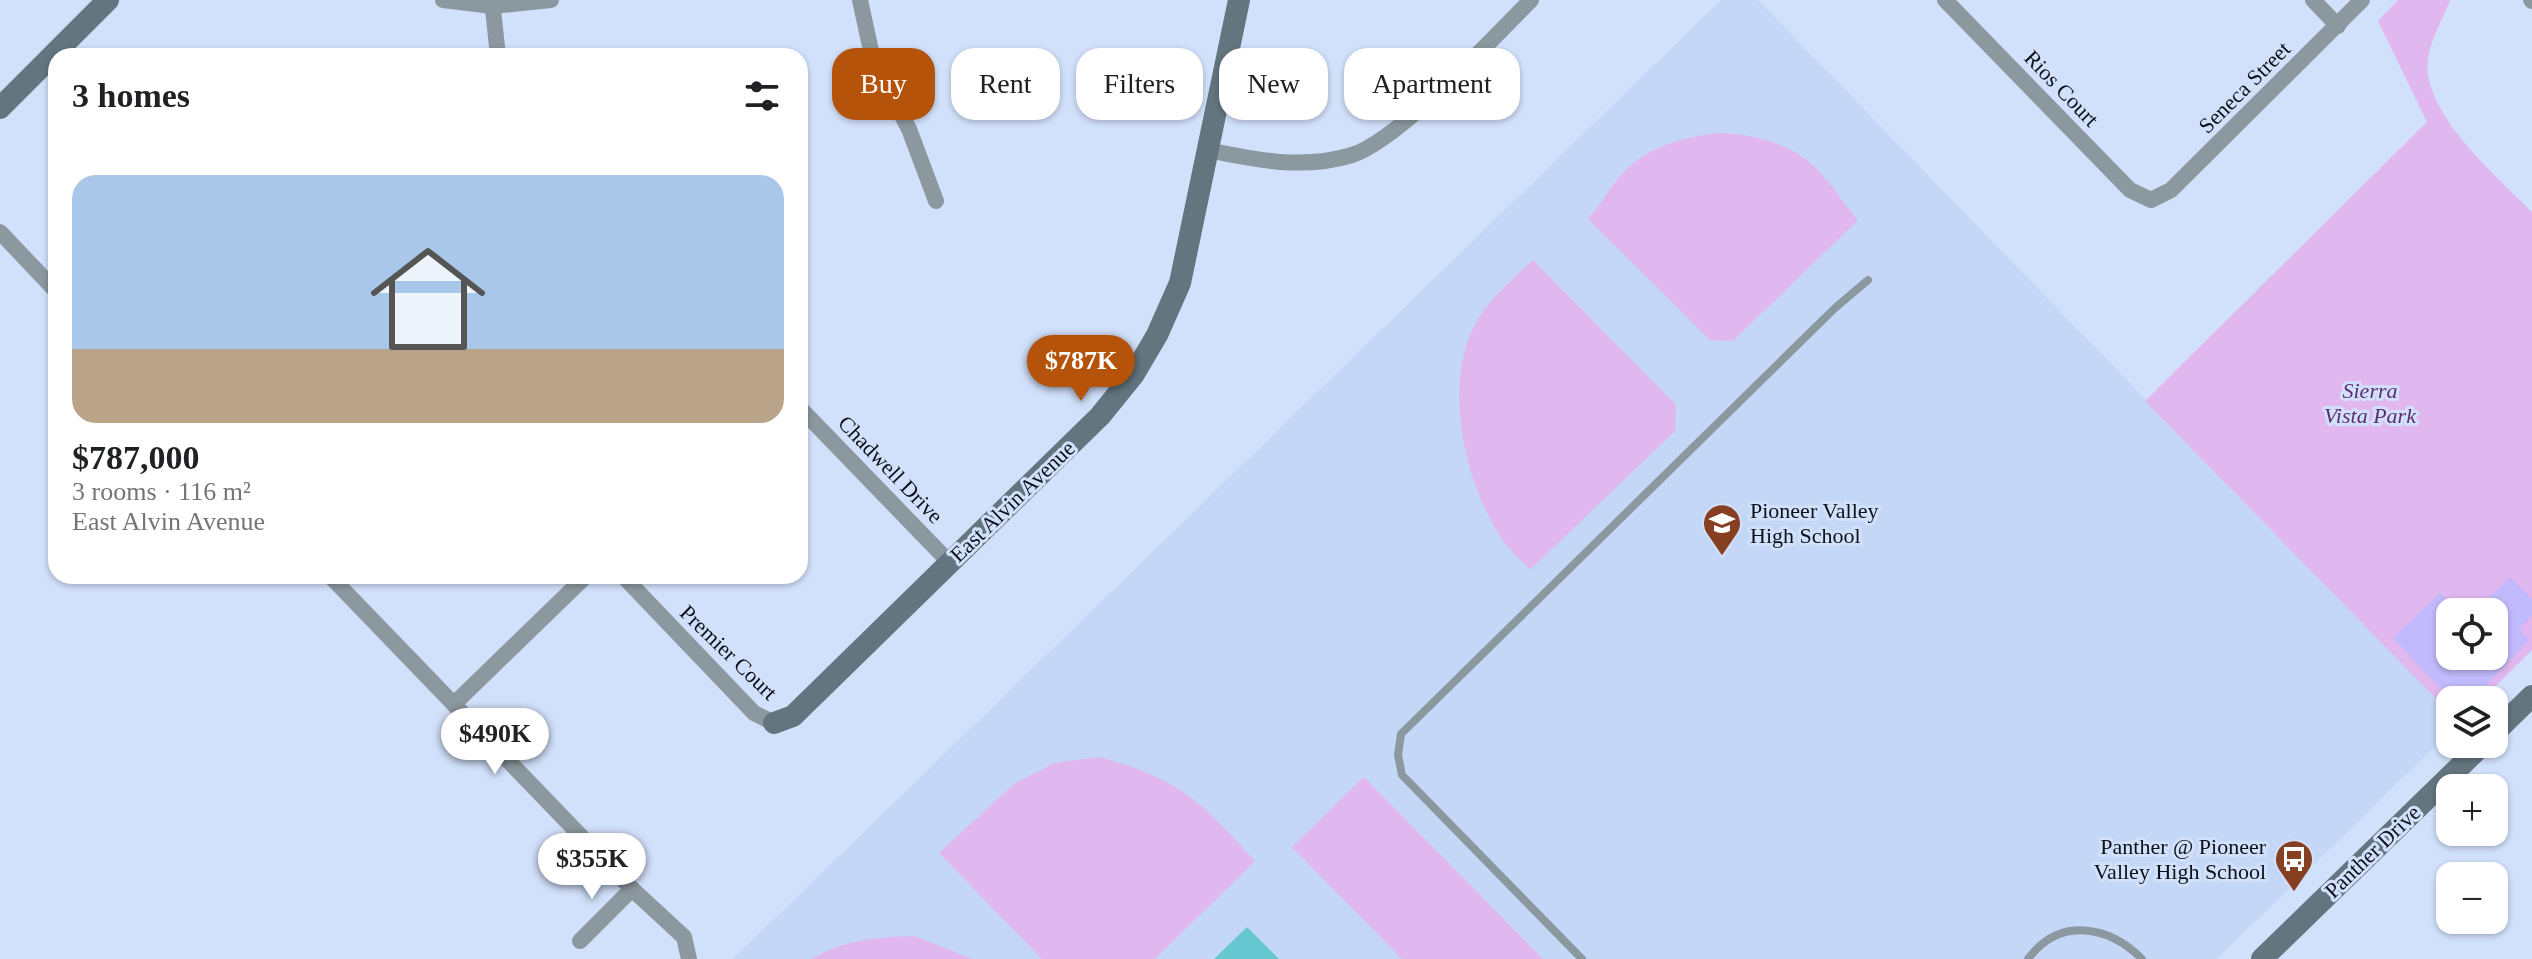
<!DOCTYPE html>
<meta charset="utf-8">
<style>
body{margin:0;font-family:"Times New Roman",serif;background:#f6f6f6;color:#202124;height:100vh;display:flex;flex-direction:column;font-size:30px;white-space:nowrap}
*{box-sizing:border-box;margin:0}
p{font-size:26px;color:#757577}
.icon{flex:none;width:44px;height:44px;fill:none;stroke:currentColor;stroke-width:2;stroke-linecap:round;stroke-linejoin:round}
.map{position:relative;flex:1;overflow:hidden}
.panel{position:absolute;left:48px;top:48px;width:760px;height:536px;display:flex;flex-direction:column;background:#fff;border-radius:24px;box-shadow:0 2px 6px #0004}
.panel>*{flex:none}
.guide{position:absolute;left:832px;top:48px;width:760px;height:72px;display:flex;gap:16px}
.tools{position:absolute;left:2436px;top:598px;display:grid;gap:16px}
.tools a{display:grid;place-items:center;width:72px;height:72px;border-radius:16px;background:#fff;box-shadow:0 2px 6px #0004;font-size:40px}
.price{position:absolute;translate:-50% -68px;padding:0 18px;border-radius:28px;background:#fff;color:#222;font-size:26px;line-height:52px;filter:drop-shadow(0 2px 4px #0008)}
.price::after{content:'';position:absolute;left:50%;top:48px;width:24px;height:18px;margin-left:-12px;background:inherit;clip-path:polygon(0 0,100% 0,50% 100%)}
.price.selected{background:#b45309;color:#fff}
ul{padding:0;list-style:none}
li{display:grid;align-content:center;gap:16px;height:424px;padding:0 24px}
li span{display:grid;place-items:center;height:248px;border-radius:24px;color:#555}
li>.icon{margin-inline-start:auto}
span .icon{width:144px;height:144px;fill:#fffc;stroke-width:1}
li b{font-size:34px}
h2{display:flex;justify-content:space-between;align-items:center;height:96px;padding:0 24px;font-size:34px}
.chip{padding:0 28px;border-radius:24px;background:#fff;box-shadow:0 2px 6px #0004;font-size:28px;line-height:72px}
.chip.selected{background:#b45309;color:#fff}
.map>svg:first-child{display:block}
</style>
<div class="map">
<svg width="2532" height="959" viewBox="0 0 2532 959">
<rect width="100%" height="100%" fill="#d2e1fb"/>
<polygon fill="#c4d7f7" points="1721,0 1758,0 2450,713 2450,732 2217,959 733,959"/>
<g fill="#e0b7ee" fill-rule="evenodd">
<path d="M2398,0h52c-7,18 -19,39 -22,58 -8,54 70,119 104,154v438l-50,50h-32v13l-305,-312 282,-279 -49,-101zM2450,612h44v44h-44z"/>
<path d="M1716,133c40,1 81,11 107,43 13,14 22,30 35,44l-125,121 -23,-1 -122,-121c13,-14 21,-31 34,-45 25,-27 59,-36 94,-41z"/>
<path d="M1533,260l143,145 -1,26 -145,139c-10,-11 -24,-23 -32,-37 -35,-57 -56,-154 -20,-214 14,-22 36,-41 55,-59z"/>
<path d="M1099,757c80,21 102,45 156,104l-100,98h-113l-103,-106 75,-69 40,-21z"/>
<polygon points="1364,777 1543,959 1402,959 1292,847"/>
<path d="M915,936l57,23h-160c33,-20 65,-22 103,-23z"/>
</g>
<polygon fill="#66c7d1" points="1247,927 1279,959 1214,959"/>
<polygon fill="#c1bafc" points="2510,577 2532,599 2532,616 2519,629 2529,640 2472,700 2452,700 2393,638 2440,593 2450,604 2450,656 2494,656 2494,612 2474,612"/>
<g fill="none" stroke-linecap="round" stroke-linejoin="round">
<g stroke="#8c989f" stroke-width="8">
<polyline points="1582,959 1402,775 1398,755 1401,734 1835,308 1868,280"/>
<path d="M2028,959c32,-43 81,-33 114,0"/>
</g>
<g stroke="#8c989f" stroke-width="16">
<polyline points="443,0 492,6 551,0"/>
<polyline points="492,0 498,56"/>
<polyline points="860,0 873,60 909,129 936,201"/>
<polyline points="1945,0 2130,190 2151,200 2171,190 2362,0"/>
<polyline points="2313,0 2338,26"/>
<polyline points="2531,0 2532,1"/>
<path d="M1208,150c48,10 95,20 144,5 47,-15 141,-117 179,-155"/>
<polyline points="0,232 56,291"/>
<polyline points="800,408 949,562"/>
<polyline points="330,576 632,889 684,937 689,959"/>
<polyline points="623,576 754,713 774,723"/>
<polyline points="454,704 586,576"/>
<polyline points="580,941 632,889"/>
</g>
<g stroke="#63757f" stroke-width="22">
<polyline points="0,108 108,0"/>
<polyline points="774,723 793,716 1100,416 1134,374 1157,335 1180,283 1239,0"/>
<polyline points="2494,733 2532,696"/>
<polyline points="2262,959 2483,744"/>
</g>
</g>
<defs>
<symbol id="school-pin" viewBox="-11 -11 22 30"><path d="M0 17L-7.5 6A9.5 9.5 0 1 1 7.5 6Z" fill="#873f21" stroke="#d2e1fb"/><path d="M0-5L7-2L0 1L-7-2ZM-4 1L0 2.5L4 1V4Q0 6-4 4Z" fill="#fff"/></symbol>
<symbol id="bus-pin" viewBox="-11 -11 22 30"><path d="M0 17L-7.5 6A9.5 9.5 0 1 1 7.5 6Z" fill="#873f21" stroke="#d2e1fb"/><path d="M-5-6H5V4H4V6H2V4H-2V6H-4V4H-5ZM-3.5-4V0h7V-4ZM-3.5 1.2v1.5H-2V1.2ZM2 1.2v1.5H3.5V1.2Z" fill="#fff"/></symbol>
</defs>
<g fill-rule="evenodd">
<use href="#school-pin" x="1700" y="501" width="44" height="60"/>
<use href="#bus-pin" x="2272" y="837" width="44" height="60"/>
</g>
<g text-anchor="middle" stroke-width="6" stroke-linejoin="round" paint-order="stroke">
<g font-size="22" fill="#0c1119" stroke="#d2e1fb">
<text transform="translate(2244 87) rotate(-45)" y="8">Seneca Street</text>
<text transform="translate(2062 88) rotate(46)" y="8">Rios Court</text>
<text transform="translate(891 469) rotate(46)" y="8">Chadwell Drive</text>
<text transform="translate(1012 501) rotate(-44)" y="8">East Alvin Avenue</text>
<text transform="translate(729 652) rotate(44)" y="8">Premier Court</text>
<text transform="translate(2372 851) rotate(-44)" y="8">Panther Drive</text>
</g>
<g font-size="22" font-style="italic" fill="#5f2c70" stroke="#d2e1fb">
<text x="2370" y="398">Sierra<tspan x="2370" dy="25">Vista Park</tspan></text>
</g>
<g font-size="22" fill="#0c1119" stroke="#d2e1fb" text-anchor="start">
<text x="1750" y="518">Pioneer Valley<tspan x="1750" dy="25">High School</tspan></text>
<text x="2266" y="854" text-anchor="end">Panther @ Pioneer<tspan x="2266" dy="25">Valley High School</tspan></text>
</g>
</g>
</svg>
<div class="tools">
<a><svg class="icon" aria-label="locate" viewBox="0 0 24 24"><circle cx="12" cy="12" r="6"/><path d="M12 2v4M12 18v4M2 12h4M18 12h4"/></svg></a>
<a><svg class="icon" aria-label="layers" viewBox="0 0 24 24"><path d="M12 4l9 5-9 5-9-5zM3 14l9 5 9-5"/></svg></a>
<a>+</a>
<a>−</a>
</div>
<b class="price selected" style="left:1081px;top:403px">$787K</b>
<b class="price" style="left:495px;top:776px">$490K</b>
<b class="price" style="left:592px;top:901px">$355K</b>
<div class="guide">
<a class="chip selected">Buy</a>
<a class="chip">Rent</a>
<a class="chip">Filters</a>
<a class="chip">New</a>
<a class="chip">Apartment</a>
</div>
<section class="panel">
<h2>3 homes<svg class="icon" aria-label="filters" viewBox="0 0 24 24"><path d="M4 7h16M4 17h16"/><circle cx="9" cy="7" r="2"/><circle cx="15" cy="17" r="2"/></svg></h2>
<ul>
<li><span style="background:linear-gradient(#a9c7e8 70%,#b9a48a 0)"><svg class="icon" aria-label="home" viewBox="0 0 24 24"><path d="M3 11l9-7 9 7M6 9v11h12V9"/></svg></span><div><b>$787,000</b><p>3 rooms · 116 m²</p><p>East Alvin Avenue</p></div></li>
</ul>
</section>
</div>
